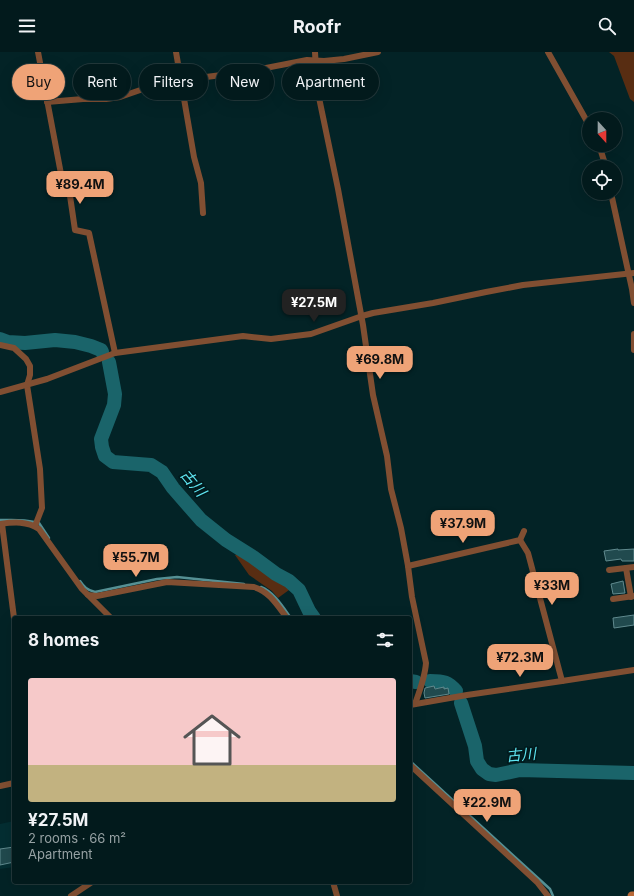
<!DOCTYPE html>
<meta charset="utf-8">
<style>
body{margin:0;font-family:Inter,"Noto Sans JP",sans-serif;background:#102729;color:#f1f3f6;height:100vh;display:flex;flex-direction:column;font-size:15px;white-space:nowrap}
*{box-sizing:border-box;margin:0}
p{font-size:13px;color:#96a1a3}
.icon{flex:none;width:22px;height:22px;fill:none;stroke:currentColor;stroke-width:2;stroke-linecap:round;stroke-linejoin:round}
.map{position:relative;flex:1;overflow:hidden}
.sheet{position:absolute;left:12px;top:564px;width:400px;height:268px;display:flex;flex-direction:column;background:#021a1c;border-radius:4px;box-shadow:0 4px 16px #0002,0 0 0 1px #23383b}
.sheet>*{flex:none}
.banner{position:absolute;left:12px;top:12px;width:400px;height:36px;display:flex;gap:8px}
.needle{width:26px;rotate:159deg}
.fabs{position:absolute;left:582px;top:60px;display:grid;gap:8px}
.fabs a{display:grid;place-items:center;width:40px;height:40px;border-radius:50%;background:#021a1c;box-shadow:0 4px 16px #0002,0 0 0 1px #23383b;font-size:20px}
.price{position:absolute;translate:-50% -34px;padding:0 9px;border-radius:8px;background:#efa377;color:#111;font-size:13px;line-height:26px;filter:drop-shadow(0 1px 2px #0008)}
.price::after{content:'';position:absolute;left:50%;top:24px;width:12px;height:9px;margin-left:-6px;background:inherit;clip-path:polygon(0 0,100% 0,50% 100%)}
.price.active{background:#222;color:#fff}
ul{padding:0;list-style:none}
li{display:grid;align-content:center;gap:8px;height:212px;padding:0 16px}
li span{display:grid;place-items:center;height:124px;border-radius:4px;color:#555}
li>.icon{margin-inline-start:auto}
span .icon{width:72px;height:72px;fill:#fffc;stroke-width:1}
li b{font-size:17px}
h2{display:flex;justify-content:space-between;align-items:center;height:48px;padding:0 16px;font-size:17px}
.chip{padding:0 14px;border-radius:18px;background:#021a1c;box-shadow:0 4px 16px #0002,0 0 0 1px #23383b;font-size:14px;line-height:36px}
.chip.active{background:#efa377;color:#111}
header{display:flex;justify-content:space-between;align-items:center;height:52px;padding:0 16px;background:#021a1c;font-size:18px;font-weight:700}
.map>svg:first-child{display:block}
</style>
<header><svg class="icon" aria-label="menu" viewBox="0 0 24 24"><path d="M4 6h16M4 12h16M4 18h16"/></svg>Roofr<svg class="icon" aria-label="search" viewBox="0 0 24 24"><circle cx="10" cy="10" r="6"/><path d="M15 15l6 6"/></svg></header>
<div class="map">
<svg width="634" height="844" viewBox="0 0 634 844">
<rect width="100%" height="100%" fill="#032326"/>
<polygon fill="#042e32" points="14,769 14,815 0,817 0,772"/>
<g fill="#582d12">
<polygon points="609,0 634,0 634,50 630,47 614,4"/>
<polygon points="239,501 291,535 294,540 289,538 278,546 272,539 249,523 235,503"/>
</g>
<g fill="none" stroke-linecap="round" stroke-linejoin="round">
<g stroke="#559094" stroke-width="2.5">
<path d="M0,468c12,0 23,-1 34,2"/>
<polyline points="39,471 49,486"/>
<path d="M80,529c4,6 7,9 15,11l62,-13 20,-2 67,7"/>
<path d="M261,535c13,5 22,20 30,31"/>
<polyline points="410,709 550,837 553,844"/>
</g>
<g stroke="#1a646a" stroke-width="14">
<polyline points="0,287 8,290 25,291 55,288 75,290 91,294 101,298 102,300"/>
<polyline points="109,310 115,342 114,353 101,387 102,395 105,404 113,410 151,413 162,420 173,436 201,468 226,488 253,505 276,522 289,529 299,538 309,559 314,566"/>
<polyline points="410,629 416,630"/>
<path d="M430,629c14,0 18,1 26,10"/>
<polyline points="461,651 475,694 477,709 482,717 489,722 496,723 520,718 634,721"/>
</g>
</g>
<g fill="#214a4e" stroke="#608a8e">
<polygon points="618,497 618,498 634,497 634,509 622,509 621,507 606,509 604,499"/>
<polygon points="623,529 625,541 613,542 611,532"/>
<polygon points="634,563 634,573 614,576 613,566"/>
<polygon points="434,634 435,637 444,635 444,637 448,636 449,642 425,646 424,641 425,636"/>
<polygon points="14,795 14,810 0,813 0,797"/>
</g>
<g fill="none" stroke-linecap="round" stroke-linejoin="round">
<g stroke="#814f32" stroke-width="6">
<polyline points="38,0 61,122 69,137 75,178 89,181 115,301"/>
<polyline points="176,0 194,105 201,131 203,161"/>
<path d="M315,0l2,36 21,101 25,136 10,70 14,61 4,33 10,39 7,38 4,31 14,66c-1,14 -6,27 -11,41"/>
<polyline points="548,0 589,73"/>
<polyline points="47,50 83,47 106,47 120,45 149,35 167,34 177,31 180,27 206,25 245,20 307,8 324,9 344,7 378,0"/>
<polyline points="599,93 606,115"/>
<polyline points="611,141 632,237 634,251"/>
<polyline points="634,282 634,298"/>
<polyline points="0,293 14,296 26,307 30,314 30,323 27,333 40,417 42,456 35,474"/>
<polyline points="0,340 47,327 115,301 243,284 271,287 311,282 362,264 373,261 433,251 486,240 523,233 634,221"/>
<path d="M0,472c14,-2 27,-3 39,5l43,60 6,6 9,1 70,-14 87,5c16,5 23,18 33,31"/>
<polyline points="2,472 14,566"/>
<polyline points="520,488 528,501 562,629"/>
<polyline points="408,514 520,488 524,479"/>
<polyline points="626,516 631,545"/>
<polyline points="609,518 634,515"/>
<polyline points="88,543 111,566"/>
<polyline points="613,547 634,544"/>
<polyline points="410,653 467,643 562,629 634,618"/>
<polyline points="410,713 537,830 548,844"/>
<polyline points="0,734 14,731"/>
<polyline points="333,830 337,844"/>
<polyline points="71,844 92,830"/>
</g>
<polyline stroke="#b96938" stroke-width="9" points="632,844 634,844"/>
</g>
<g text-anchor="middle" stroke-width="3.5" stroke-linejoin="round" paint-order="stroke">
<g font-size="15" font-style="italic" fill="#5ee5f1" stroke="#001a1d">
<text transform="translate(193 431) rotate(50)" y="5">古川</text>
<text transform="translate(521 703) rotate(-5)" y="5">古川</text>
</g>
</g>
</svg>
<div class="fabs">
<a><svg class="needle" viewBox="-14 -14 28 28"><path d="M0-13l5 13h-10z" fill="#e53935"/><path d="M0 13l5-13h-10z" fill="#96a1a3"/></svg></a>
<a><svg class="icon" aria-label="locate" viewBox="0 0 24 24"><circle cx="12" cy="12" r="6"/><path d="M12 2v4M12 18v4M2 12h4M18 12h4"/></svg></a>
</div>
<b class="price" style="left:80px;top:153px">¥89.4M</b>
<b class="price active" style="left:314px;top:271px">¥27.5M</b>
<b class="price" style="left:380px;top:328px">¥69.8M</b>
<b class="price" style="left:463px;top:492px">¥37.9M</b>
<b class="price" style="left:136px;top:526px">¥55.7M</b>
<b class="price" style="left:552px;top:554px">¥33M</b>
<b class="price" style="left:520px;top:626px">¥72.3M</b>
<b class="price" style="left:487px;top:771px">¥22.9M</b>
<div class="banner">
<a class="chip active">Buy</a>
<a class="chip">Rent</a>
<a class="chip">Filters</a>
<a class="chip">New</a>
<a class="chip">Apartment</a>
</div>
<section class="sheet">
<h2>8 homes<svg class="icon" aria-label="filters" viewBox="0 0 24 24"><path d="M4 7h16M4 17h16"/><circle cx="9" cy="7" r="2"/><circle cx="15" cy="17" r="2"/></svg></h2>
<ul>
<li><span style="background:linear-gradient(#f6c9c9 70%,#c2b280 0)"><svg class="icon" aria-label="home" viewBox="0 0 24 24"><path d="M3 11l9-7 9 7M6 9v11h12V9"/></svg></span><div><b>¥27.5M</b><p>2 rooms · 66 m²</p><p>Apartment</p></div></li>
</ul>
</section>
</div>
